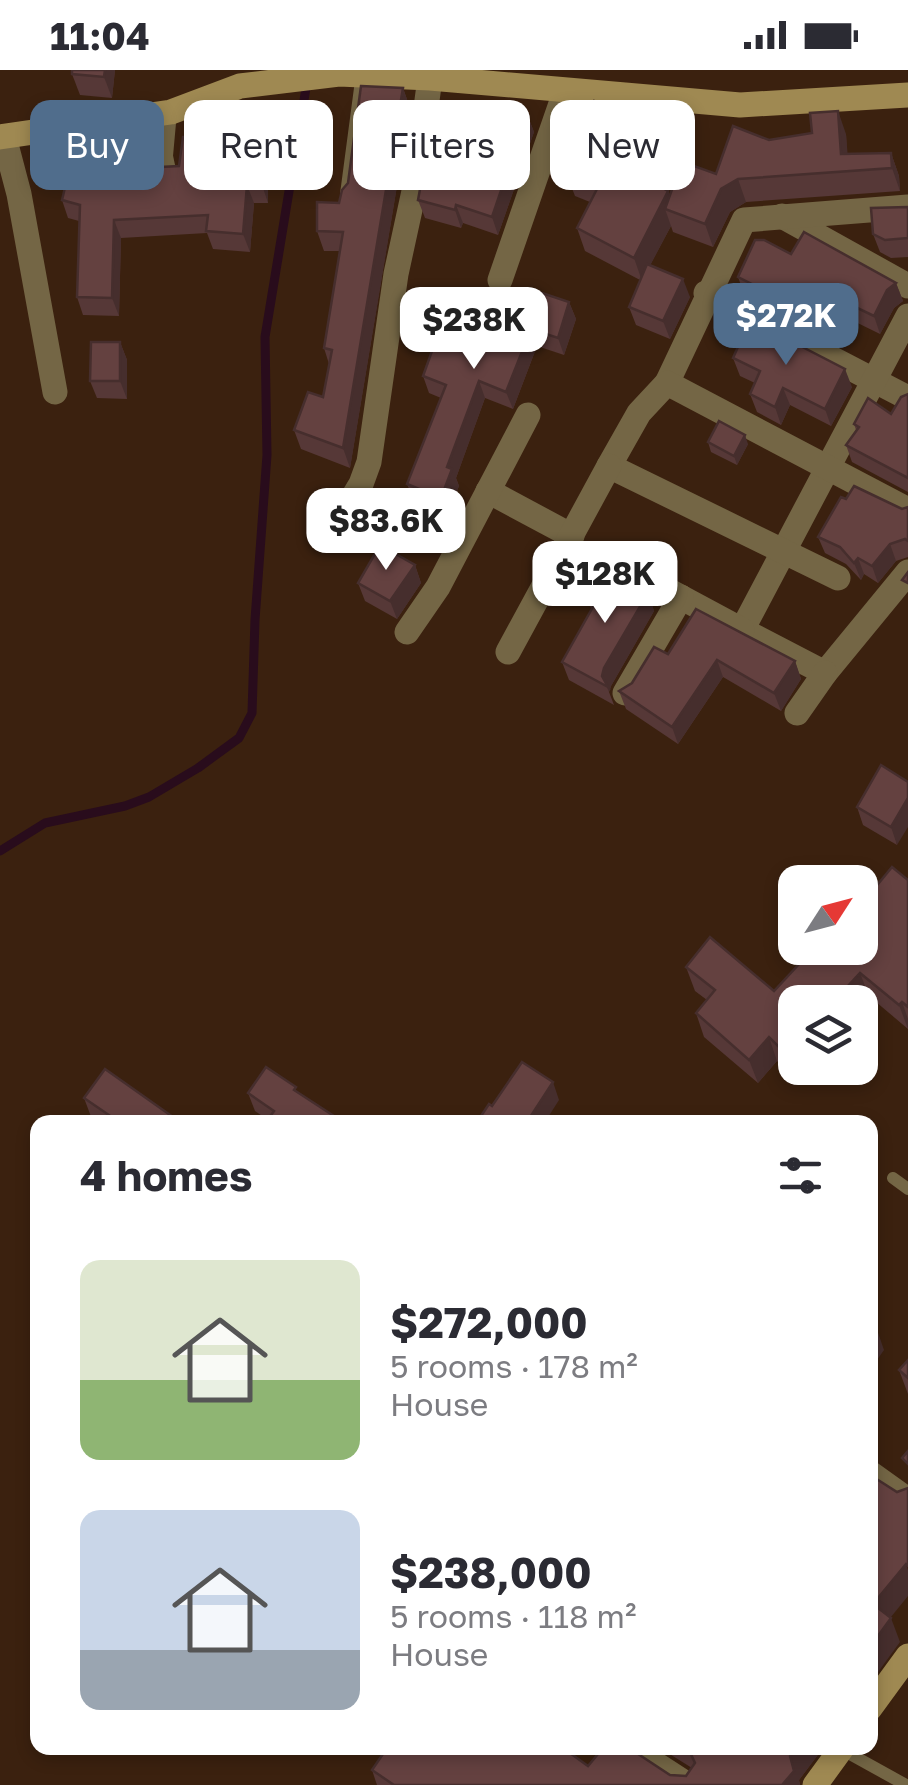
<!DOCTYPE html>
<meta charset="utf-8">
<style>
body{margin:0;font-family:"Golos Text",sans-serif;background:#f7f7f7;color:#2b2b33;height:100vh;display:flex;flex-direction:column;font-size:38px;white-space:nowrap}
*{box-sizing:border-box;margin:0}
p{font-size:32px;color:#7c7c81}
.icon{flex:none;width:55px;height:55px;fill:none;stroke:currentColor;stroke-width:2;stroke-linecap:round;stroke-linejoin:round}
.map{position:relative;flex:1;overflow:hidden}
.details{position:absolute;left:30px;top:1045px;width:848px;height:640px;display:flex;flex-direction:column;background:#fff;border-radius:20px;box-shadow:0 5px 15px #0003}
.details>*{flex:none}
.guide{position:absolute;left:30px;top:30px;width:850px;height:90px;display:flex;gap:20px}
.needle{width:65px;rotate:54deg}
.buttons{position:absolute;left:778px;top:795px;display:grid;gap:20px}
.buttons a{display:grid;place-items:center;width:100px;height:100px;border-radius:20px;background:#fff;box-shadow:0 5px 15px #0003;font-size:50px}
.price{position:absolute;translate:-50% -85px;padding:0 22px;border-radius:20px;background:#fff;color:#222;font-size:32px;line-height:65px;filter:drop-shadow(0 2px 5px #0008)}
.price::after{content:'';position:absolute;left:50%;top:60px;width:30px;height:22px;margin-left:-15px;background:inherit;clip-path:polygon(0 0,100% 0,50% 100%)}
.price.current{background:#506d8c;color:#fff}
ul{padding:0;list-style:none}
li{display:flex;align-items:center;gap:30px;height:250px;padding:0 50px}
li span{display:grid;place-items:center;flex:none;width:280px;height:200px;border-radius:20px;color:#555}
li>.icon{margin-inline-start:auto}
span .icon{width:120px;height:120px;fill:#fffc;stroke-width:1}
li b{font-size:42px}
h2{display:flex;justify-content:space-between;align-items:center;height:120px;padding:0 50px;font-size:42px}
.tag{padding:0 35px;border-radius:20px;background:#fff;box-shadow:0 5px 15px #0003;font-size:35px;line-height:90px}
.tag.current{background:#506d8c;color:#fff}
.status{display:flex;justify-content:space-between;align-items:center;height:70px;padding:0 50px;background:#fff;direction:ltr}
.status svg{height:28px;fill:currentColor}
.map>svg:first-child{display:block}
</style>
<div class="status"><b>11:04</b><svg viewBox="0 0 49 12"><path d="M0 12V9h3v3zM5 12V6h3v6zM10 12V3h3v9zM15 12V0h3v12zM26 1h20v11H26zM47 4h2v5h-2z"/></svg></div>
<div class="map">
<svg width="908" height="1715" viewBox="0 0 908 1715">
<rect width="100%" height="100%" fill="#3b210f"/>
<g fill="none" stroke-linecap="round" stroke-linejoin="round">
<polyline stroke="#290c1c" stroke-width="9" points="0,781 45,753 125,736 149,727 198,698 239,668 252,643 255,550 267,385 265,267 307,12"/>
<g stroke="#746645" stroke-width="12">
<polyline points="171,42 167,86 171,105"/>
<polyline points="346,124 362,3"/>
<polyline points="893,1108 908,1119"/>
<polyline points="841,1679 906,1715"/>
</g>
<g stroke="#746645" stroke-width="25">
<polyline points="4,67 19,124 55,322"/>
<polyline points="782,146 908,216"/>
<polyline points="500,210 565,22"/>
<polyline points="706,223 908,328"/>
<polyline points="908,246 742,560 825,603 908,502"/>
<polyline points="667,313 744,150 908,137"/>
<polyline points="488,421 572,466"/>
<polyline points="330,466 361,414 369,392 396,204 416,112 430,8"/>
<polyline points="634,502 742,560"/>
<polyline points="838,508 609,396 639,343 667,313 908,440"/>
<polyline points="407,562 438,517 528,345"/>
<polyline points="508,582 609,396"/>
<polyline points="625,623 681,527"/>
<polyline points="797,643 825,603"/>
<polyline points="870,1403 908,1430"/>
<polyline points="631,1678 688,1715"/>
</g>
<g stroke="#9f8952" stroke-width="25">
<polyline points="0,67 171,42 240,16 339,4 430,8 740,35 908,25"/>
<polyline points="870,1638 908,1586"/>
<polyline points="815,1715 842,1678"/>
</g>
</g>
<g fill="#563837">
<polygon points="72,0 115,0 112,28 80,25 72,4"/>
<polygon points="403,18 410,38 350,398 301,379 294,360 323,327 329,294 324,278 340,181 324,181 317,161 339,133 348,113"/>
<polygon points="527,44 534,62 498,165 463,153 461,158 425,148 418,130 478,90"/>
<polygon points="846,64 847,84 891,83 899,106 900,121 746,132 730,142 713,177 673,162 671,156 650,195 690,227 670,269 636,255 629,237 640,210 585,181 577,158 590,132 575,126 566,103 631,65 619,95 668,121 670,125 679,113 716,104 769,70"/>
<polygon points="268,85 268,133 254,133 250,182 213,179 207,163 121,168 119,246 83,245 77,227 79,151 68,148 62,130 133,99 179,96"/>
<polygon points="908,137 908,187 891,188 880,182 873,164"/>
<polygon points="791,184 896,213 903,231 894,238 880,264 825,237 811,259 744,224 738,207"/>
<polygon points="569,232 576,249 564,285 537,276 513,339 485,328 456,408 459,416 447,445 414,431 407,414 441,328 429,323 423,306 522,253"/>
<polygon points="120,272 127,290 127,329 97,328 90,311"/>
<polygon points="733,288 852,317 831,356 790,335 781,355 757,342 750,324 755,313 740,306"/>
<polygon points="908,324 908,422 852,392 846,375 856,360 854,354 891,344"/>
<polygon points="708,372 748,374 737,395 711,382"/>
<polygon points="846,429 902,439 908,437 908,487 896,491 878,513 864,504 861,510 846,494 825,483 818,467"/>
<polygon points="415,495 421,513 397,549 365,531 358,513"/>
<polygon points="648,523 654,541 611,616 609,622 614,635 569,610 562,592 591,539 589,532"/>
<polygon points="668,584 795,591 801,609 781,641 723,607 678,674 626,639 619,621 632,613"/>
<polygon points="881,695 897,775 863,755 857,737"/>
<polygon points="908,810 908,959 869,926 795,932 795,998 797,998 791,1004 777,991 758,1013 704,967 696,943 707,930 695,921 686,897 774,921 808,884 798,878 860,878"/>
<polygon points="296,1017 268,1050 255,1041 248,1023"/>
<polygon points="84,1028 180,1052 93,1052"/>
<polygon points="908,1290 908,1324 899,1300"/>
<polygon points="660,1678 823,1678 799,1710 800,1715 377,1715 372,1700 588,1696 686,1706 692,1698"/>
</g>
<g fill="#462e2d">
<polygon points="105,0 115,0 112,28 104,7"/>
<polygon points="403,18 410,38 350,398 343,378"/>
<polygon points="838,41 846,64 849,101 841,84"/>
<polygon points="622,42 631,65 613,110 605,87"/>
<polygon points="527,44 534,62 498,165 492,147"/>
<polygon points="261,67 268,85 268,133 262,115"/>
<polygon points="127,80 133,98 129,117 122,99"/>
<polygon points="891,83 899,106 900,121 892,98"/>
<polygon points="738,109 746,132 730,142 713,177 705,154 721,119"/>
<polygon points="247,115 254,133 250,182 243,164"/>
<polygon points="668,121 677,144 665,139 671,156 642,211 634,188"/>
<polygon points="456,135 463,153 461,158 455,140"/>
<polygon points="114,150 121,168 119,246 112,228"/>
<polygon points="683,209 690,227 670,269 663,251"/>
<polygon points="896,213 903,231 894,238 880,264 874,246 887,220"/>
<polygon points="818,219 825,237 811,259 805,241"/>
<polygon points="569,232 576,249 564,285 558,268"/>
<polygon points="531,259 537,276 513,339 506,322"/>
<polygon points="120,272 127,290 127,329 120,311"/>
<polygon points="845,299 852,317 831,356 825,339"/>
<polygon points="479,311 485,328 456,408 459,416 447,445 441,428 447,397"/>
<polygon points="783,318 790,335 781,355 775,337"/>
<polygon points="745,365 748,374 737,395 734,386"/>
<polygon points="890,474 896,491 878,513 872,496"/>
<polygon points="858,488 864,504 861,510 854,493"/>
<polygon points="415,495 421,513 397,549 390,531"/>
<polygon points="648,523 654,541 611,616 609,622 602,606 604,598"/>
<polygon points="717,590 723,607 678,674 672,657"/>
<polygon points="795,591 801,609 781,641 774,623"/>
<polygon points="908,728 908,757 897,775 891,757"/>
<polygon points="860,903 869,926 860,937 860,932 833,932"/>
<polygon points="902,932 908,949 908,959 899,935"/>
<polygon points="769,967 777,991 758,1013 749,990"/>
<polygon points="795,967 795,998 797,998 791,1004 782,980"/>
<polygon points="553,1012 559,1030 545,1052 527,1052"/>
<polygon points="875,1254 884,1280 870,1300 870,1261"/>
<polygon points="906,1494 908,1500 908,1526 882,1558 873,1534"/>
<polygon points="891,1548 900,1572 870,1613 870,1577"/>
<polygon points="796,1678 823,1678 799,1710 800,1715 782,1715 790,1686"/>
</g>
<g fill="#644140" stroke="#462e2d" stroke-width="2.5">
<polygon points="72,0 105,0 104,7 72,4"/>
<polygon points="361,16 403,18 343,378 294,360 308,322 323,327 332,280 324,278 343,162 317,161 317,132 339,133 342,120 348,113"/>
<polygon points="594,31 622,42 605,87 668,121 634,188 577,158 599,115 566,103"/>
<polygon points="496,34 527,44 492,147 456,135 455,140 418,130 428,76 478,90"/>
<polygon points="838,41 841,84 891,83 892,98 738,109 721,119 705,154 665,139 675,111 679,113 686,93 716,104 733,56 769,70 812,63 810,43"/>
<polygon points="77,67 127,80 122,99 179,96 183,67 261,67 262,115 247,115 243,164 206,161 208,145 114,150 112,228 77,227 80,135 62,130"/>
<polygon points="908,137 908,168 885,170 873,164 871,138"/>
<polygon points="804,162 896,213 887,220 874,246 818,219 805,241 738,207 755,170 764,170 791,184"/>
<polygon points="647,194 683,209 663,251 629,237"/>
<polygon points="533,220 569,232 558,268 531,259 506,322 479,311 447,397 452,399 441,428 407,414 446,315 423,306 451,228 522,253"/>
<polygon points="750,250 845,299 825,339 783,318 775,337 750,324 760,301 733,288"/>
<polygon points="91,272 120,272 120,311 90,311"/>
<polygon points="908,324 908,408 846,375 859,357 854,354 868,328 891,344 901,327"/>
<polygon points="719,351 745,365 734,386 708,372"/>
<polygon points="854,416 902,439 908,437 908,471 905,469 890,474 872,496 858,488 854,493 840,477 818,467 841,427 846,429"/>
<polygon points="380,475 415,495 390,531 358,513"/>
<polygon points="607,500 648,523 604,598 602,606 608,617 562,592 594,535 589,532"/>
<polygon points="908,502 908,513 902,510"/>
<polygon points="696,539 795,591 774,623 717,590 672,657 619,621 632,613 654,577 668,584"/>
<polygon points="881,695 908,712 908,728 891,757 857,737"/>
<polygon points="892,797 908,810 908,937 902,932 899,935 860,903 833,932 795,932 795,967 782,980 769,967 749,990 696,943 715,920 686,897 710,867 774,921 814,878 860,878 860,836"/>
<polygon points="522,992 553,1012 527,1052 477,1052 489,1034 492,1036"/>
<polygon points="266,997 296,1017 294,1020 340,1050 338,1052 266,1052 274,1041 248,1023"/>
<polygon points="105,999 180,1052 119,1052 84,1028"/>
<polygon points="667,1047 675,1052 663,1052"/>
<polygon points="908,1290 908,1308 899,1300"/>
<polygon points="908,1381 908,1394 902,1388"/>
<polygon points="875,1408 897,1422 908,1418 908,1496 906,1494 873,1534 891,1548 870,1577 870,1414"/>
<polygon points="387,1678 563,1678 588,1696 603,1678 629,1678 670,1705 686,1706 695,1693 688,1678 796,1678 790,1686 794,1701 782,1715 394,1715 372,1700"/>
</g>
</svg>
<div class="buttons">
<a><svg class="needle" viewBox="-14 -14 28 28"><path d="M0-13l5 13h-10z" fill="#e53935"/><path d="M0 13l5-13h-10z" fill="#7c7c81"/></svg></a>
<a><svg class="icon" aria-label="layers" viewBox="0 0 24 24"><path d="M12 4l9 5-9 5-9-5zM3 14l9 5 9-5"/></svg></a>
</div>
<b class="price current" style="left:786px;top:298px">$272K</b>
<b class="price" style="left:474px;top:302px">$238K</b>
<b class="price" style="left:386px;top:503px">$83.6K</b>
<b class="price" style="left:605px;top:556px">$128K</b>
<div class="guide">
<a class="tag current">Buy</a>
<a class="tag">Rent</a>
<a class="tag">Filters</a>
<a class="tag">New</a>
</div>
<section class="details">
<h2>4 homes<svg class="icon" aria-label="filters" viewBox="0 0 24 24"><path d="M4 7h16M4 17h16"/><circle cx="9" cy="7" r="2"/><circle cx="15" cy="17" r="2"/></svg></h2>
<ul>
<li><span style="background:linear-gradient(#dfe7d0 60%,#8fb573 0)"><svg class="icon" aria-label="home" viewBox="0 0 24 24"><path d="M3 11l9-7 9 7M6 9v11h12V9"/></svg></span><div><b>$272,000</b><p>5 rooms · 178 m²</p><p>House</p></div></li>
<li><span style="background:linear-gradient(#c9d6e8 70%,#9aa5b1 0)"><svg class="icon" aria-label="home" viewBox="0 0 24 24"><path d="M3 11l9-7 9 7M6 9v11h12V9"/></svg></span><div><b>$238,000</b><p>5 rooms · 118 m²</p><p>House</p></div></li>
</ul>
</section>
</div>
